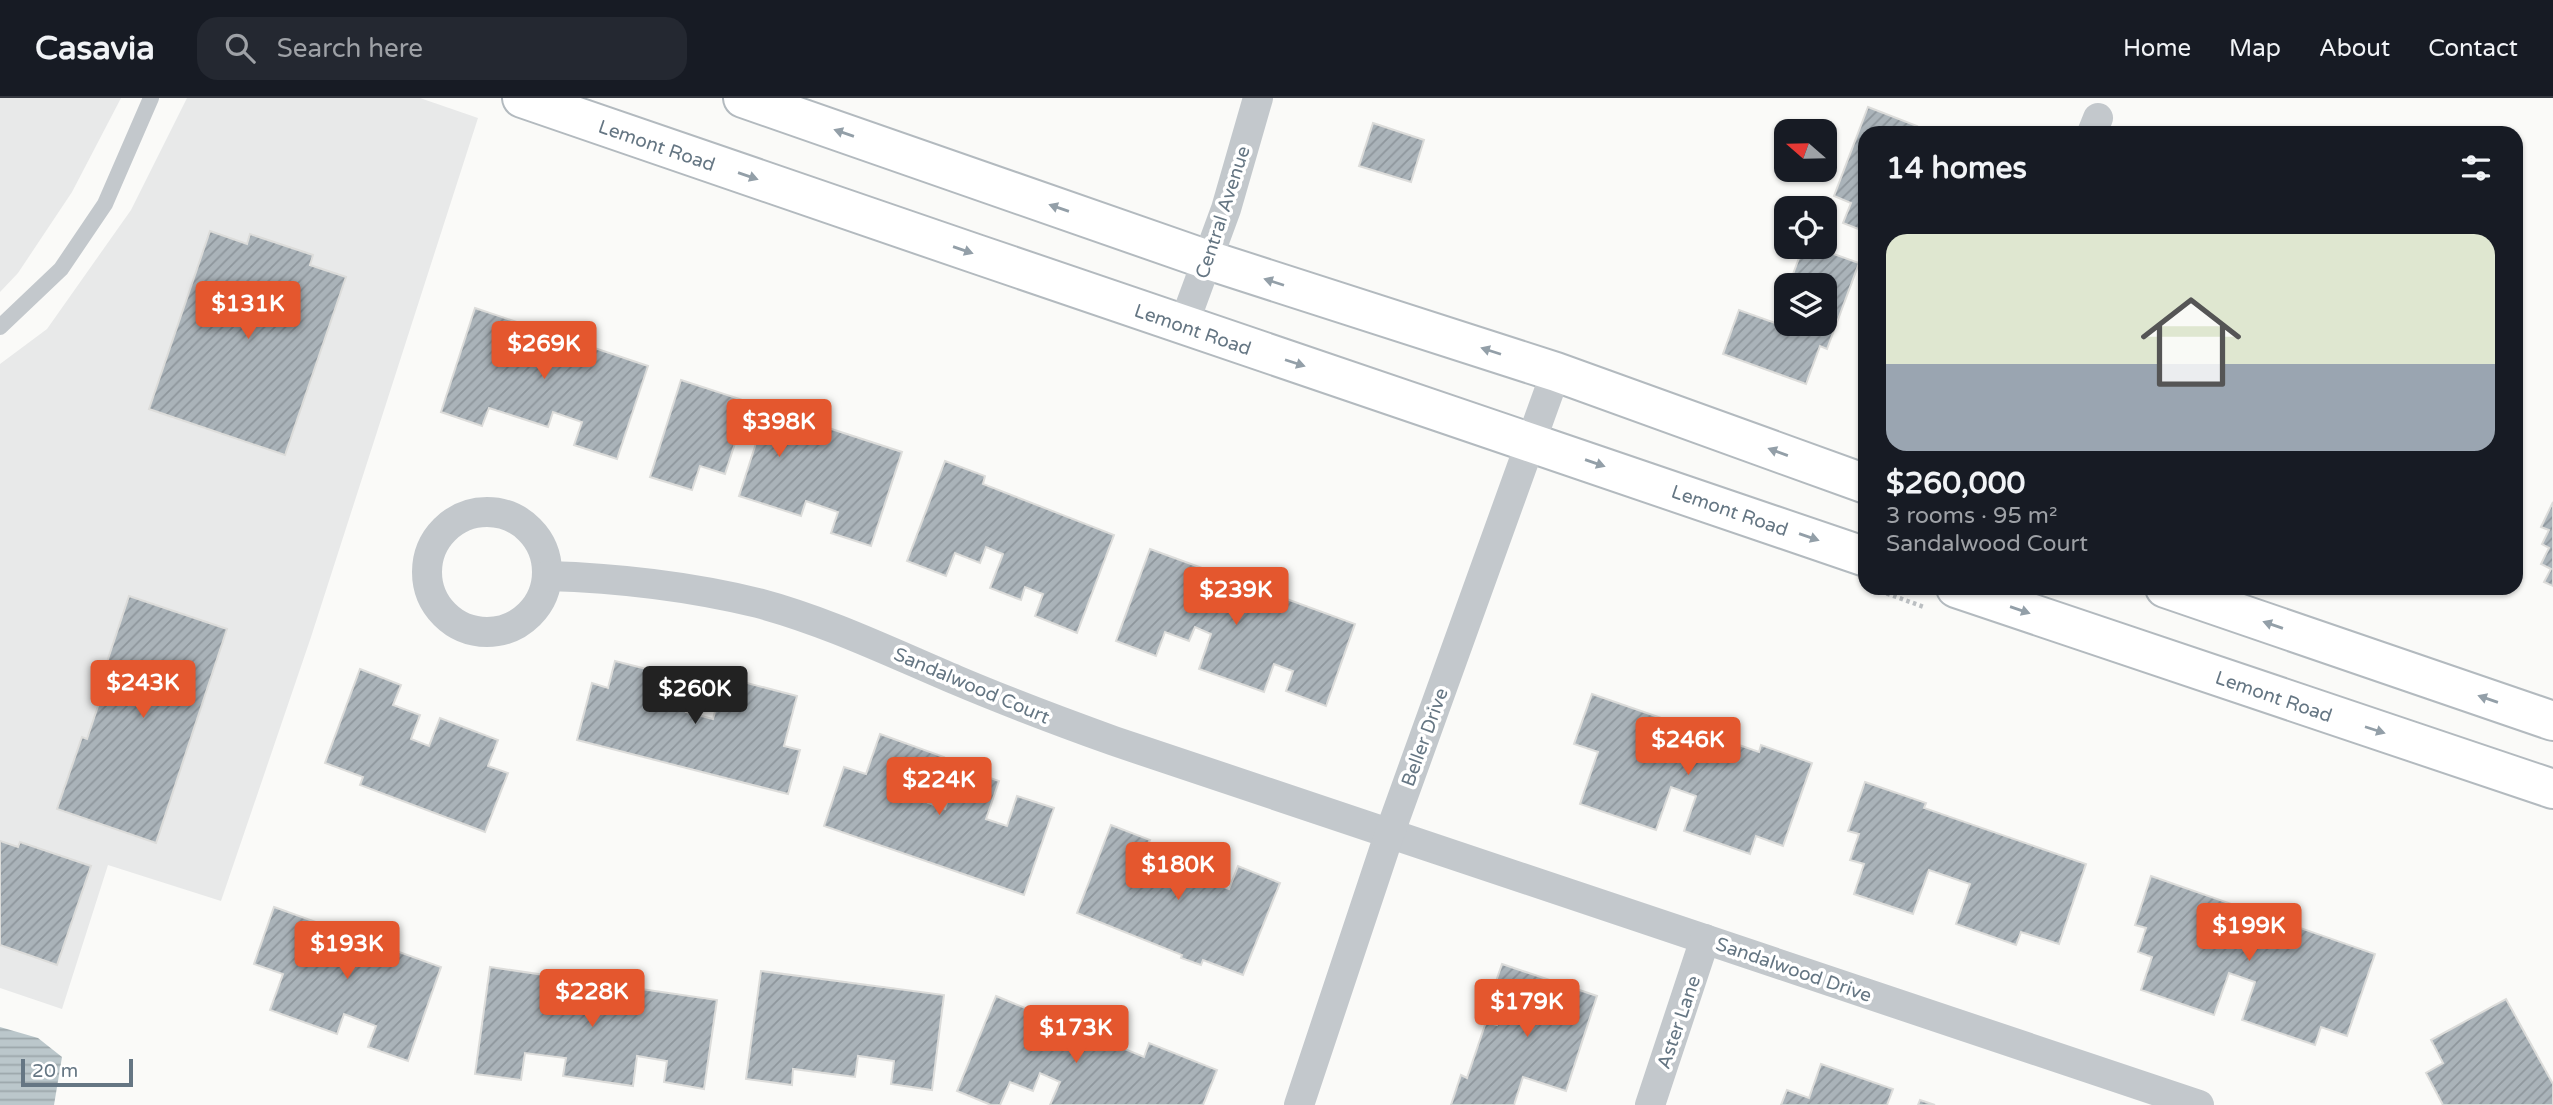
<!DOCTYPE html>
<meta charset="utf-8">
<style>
body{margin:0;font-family:"Varela Round",sans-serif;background:#242831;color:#f1f3f6;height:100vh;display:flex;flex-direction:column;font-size:26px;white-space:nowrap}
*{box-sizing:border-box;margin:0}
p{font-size:23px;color:#9ea1a6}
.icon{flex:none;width:38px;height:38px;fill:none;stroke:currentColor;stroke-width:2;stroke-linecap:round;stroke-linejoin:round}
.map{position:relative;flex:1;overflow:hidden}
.panel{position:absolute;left:1858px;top:28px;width:665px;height:469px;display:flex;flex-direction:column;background:#171b24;border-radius:21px;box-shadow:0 2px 5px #0004}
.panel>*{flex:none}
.needle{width:46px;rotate:290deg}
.buttons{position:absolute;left:1774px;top:21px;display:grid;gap:14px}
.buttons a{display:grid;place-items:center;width:63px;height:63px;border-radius:14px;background:#171b24;box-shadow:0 2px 5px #0004;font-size:35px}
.scale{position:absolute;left:21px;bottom:18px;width:112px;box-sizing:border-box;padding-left:7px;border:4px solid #657683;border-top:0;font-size:19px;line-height:24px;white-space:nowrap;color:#657683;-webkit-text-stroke:5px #fff;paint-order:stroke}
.price{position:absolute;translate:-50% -60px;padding:0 16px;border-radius:7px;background:#e4572e;color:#fff;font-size:23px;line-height:46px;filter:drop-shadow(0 2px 4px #0008)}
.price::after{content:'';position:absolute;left:50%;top:42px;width:21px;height:16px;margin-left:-10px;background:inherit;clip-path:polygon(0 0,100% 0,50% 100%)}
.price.on{background:#222;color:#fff}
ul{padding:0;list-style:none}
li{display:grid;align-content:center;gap:14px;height:371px;padding:0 28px}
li+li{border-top:2px solid #363941}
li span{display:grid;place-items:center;height:217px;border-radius:21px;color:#555}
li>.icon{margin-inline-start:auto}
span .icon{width:126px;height:126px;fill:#fffc;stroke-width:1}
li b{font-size:30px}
h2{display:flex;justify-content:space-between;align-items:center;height:84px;padding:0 28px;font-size:30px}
header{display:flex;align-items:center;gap:42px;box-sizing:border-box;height:98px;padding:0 35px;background:#171b24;border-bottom:2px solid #363941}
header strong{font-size:33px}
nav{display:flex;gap:38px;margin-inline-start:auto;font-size:24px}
.search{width:490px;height:63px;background:#242831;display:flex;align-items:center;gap:18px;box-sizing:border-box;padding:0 24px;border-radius:21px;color:#9ea1a6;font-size:26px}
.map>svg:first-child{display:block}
</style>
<header>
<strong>Casavia</strong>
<div class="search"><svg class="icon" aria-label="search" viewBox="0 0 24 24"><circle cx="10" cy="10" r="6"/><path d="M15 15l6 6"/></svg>Search here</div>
<nav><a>Home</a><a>Map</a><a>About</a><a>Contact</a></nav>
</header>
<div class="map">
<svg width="2553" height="1007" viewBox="0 0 2553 1007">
<defs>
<pattern id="water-rules" width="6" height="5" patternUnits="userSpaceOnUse" patternTransform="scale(1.75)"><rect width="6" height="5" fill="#bbc7cb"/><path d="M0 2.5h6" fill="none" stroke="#9ca6aa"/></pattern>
<pattern id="building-hatch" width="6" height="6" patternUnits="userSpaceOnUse" patternTransform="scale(1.75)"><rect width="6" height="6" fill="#aab3b9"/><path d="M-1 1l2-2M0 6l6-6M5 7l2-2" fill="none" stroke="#8e969c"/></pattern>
</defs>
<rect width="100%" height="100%" fill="#fafaf8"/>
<g fill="#e8e9e9">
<polygon points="0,0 121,0 72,94 18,175 0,194"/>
<polygon points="187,0 420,0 478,20 311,539 221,803 108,767 62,911 0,890 0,266 47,231 131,112"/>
</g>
<polygon fill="url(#water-rules)" points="0,929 38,940 62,959 54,1007 0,1007"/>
<g fill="url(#building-hatch)" stroke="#dcdcda" stroke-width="2">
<polygon points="1868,9 1917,28 1914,35 1866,35 1866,134 1843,125 1851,105 1834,98"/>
<polygon points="1373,25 1424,42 1411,84 1359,68"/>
<polygon points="210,133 247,146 250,136 313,157 310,167 346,179 285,357 149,311"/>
<polygon points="1803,149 1814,149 1859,165 1827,251 1820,248 1806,286 1723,256 1739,212 1775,225 1787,194 1787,226 1825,226 1825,187 1789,187"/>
<polygon points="475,210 648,268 617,361 574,347 582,324 553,314 548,329 489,310 482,328 441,314"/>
<polygon points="681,282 902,354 871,448 831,435 838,414 806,403 801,418 739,398 758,339 739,333 725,376 700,368 692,392 650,379"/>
<polygon points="945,363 985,378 983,386 1114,437 1077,535 1035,518 1043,496 1025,489 1021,502 990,490 1003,456 986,449 980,465 955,455 946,478 907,463"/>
<polygon points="2553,404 2553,488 2544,484 2551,471 2541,466 2549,450 2542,446 2549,432 2541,429"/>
<polygon points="1150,451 1355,526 1326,608 1286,593 1293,573 1274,566 1264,594 1199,571 1211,536 1195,529 1189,543 1165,534 1156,558 1116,543"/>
<polygon points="129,498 227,531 156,745 57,711 82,639 87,641 110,572 105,570"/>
<polygon points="615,563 694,583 686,614 713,621 724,579 797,598 784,648 800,652 788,696 577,642 592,585 608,590"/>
<polygon points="360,571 401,587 393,607 420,617 411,641 429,648 440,620 498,642 488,668 508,675 485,734 360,687 363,679 325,665"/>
<polygon points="1592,596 1759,654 1761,647 1812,665 1783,748 1756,738 1750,756 1684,733 1696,698 1671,689 1656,732 1580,706 1598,654 1574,646"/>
<polygon points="880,636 944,659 928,705 945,711 959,669 999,683 986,721 1007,728 1017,698 1054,710 1024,797 824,728 844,669 866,676"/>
<polygon points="1865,684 1926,705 1924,710 2086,766 2059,846 2021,834 2016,847 1956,826 1970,786 1929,772 1913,816 1854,796 1864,766 1850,762 1859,736 1848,733"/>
<polygon points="1111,727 1150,742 1143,759 1168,770 1163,783 1171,786 1186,747 1220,761 1211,784 1229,791 1238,768 1280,785 1243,877 1203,862 1201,867 1181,860 1182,857 1077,815"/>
<polygon points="0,743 18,749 20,744 91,768 57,867 0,847"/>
<polygon points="2151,778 2375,856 2347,938 2321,929 2315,947 2242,922 2255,884 2229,875 2214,917 2141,892 2152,859 2138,854 2146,830 2135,827"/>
<polygon points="274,809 441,869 408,963 368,949 376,928 344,916 337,936 270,912 283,876 254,866"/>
<polygon points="1502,866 1597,898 1566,993 1523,979 1514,1007 1451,1007 1461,977 1467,980 1486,924 1497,927 1505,903 1491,898"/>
<polygon points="490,869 717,902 704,991 664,984 667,963 637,958 633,988 563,978 566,960 525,955 521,982 475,976"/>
<polygon points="761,873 944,897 932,992 891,986 894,963 858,958 855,979 793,971 792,987 746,981"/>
<polygon points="996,898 1144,959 1149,945 1217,972 1203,1007 1050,1007 1060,984 1040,975 1033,993 1010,984 1000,1007 991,1007 957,993"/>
<polygon points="2506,901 2553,986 2553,1007 2443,1007 2426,975 2443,965 2431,942"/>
<polygon points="1821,966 1893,991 1887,1007 1781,1007 1787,992 1809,1000"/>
<polygon points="1920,1002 1935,1007 1918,1007"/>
</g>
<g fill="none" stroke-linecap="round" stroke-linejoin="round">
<defs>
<g id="secondary">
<path d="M522,0c447,156 896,303 1344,459"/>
<polyline points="743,0 1208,162 1556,274 1866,386"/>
<polyline points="1956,490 2553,691"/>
<polyline points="2165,490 2553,623"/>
</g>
</defs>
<use href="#secondary" stroke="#b3babf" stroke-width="42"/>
<polyline stroke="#bbbfc2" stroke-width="4.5" stroke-dasharray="3.5 3.5" stroke-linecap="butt" points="1880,493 1924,509"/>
<polyline stroke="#c3c8cc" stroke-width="16" points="0,229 61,171 105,106 151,0"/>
<g stroke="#c3c8cc" stroke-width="30">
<polyline points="2092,35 2098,20"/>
<polyline points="1183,228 1226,111 1258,0"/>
<circle cx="487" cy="474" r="60"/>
<path d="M547,478c72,2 141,10 211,27 68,18 132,49 198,77 52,22 105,42 158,61l1085,364"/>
<polyline points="1299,1007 1389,737 1556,274"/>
<polyline points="1650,1007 1705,841"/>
</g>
<use href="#secondary" stroke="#fff" stroke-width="38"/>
</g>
<defs><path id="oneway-solid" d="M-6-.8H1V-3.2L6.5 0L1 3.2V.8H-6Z" transform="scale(1.75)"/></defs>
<g fill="#939fa8">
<use href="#oneway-solid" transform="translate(844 35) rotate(-161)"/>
<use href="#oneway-solid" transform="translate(748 78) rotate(19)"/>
<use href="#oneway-solid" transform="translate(1059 110) rotate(-161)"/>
<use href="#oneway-solid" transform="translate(963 152) rotate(19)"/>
<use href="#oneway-solid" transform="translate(1274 184) rotate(-162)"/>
<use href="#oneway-solid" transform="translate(1491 253) rotate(-162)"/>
<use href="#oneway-solid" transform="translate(1295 265) rotate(18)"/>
<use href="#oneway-solid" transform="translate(1778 354) rotate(-160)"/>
<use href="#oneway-solid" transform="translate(1595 365) rotate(19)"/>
<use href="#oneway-solid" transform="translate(1809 439) rotate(19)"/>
<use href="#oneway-solid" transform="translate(2020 512) rotate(19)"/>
<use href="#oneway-solid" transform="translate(2273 527) rotate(-161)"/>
<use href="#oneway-solid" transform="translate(2488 601) rotate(-161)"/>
<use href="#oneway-solid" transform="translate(2375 632) rotate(18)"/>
</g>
<g text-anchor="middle" stroke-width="7" stroke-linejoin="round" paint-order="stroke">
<g font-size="19" fill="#657683" stroke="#fff">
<text transform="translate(657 47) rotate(19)" y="7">Lemont Road</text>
<text transform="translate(1222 114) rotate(-72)" y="7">Central Avenue</text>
<text transform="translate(1193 231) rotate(19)" y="7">Lemont Road</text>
<text transform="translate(1730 412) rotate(19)" y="7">Lemont Road</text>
<text transform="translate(972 587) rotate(23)" y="7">Sandalwood Court</text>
<text transform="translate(2274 598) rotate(19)" y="7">Lemont Road</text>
<text transform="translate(1424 639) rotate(-70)" y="7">Beller Drive</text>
<text transform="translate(1794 871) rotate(19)" y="7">Sandalwood Drive</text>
<text transform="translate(1678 924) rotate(-71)" y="7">Aster Lane</text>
</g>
</g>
</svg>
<div class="buttons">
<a><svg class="needle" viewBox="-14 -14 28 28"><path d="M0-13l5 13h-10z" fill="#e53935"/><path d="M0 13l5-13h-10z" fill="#9ea1a6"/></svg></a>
<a><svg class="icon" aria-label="locate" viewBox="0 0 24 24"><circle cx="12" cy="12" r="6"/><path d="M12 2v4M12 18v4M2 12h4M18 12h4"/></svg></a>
<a><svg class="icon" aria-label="layers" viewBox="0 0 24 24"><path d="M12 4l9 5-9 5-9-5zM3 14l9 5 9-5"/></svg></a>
</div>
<div class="scale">20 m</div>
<b class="price" style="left:248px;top:243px">$131K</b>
<b class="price" style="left:544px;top:283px">$269K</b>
<b class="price" style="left:779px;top:361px">$398K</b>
<b class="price" style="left:1236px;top:529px">$239K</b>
<b class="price" style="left:143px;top:622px">$243K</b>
<b class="price on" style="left:695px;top:628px">$260K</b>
<b class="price" style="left:1688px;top:679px">$246K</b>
<b class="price" style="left:939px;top:719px">$224K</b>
<b class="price" style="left:1178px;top:804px">$180K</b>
<b class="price" style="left:2249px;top:865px">$199K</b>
<b class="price" style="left:347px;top:883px">$193K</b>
<b class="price" style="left:592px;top:931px">$228K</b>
<b class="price" style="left:1527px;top:941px">$179K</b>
<b class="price" style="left:1076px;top:967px">$173K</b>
<section class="panel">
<h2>14 homes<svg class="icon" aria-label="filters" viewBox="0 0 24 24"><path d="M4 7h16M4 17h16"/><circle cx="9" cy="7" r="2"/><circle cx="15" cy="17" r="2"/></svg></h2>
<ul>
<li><span style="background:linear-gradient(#dfe7d0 60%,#9aa5b1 0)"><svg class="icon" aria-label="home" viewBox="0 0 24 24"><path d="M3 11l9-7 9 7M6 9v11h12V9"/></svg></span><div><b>$260,000</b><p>3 rooms · 95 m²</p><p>Sandalwood Court</p></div></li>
</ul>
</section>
</div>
